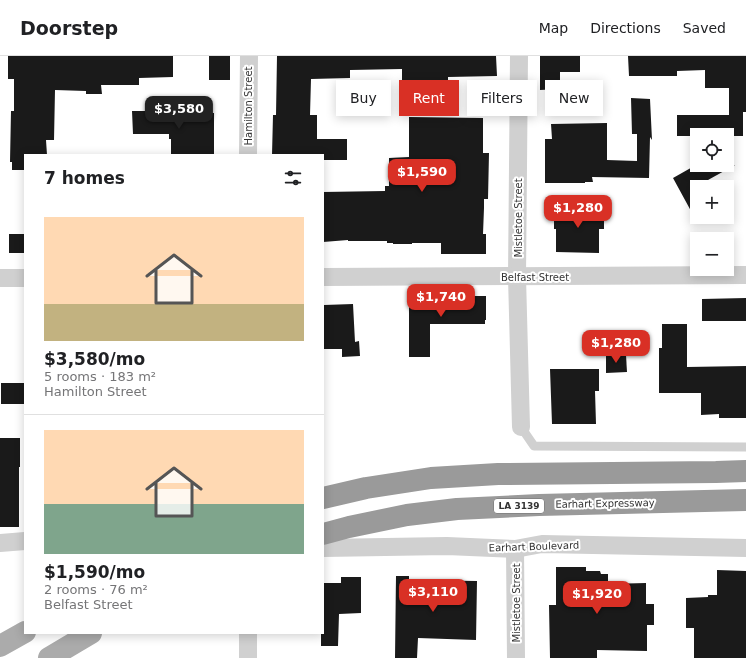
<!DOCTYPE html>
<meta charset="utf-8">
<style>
body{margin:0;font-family:"DejaVu Sans",sans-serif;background:#f2f2f2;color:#202124;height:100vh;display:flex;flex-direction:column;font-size:15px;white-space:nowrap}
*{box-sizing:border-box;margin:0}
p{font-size:13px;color:#757577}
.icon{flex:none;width:22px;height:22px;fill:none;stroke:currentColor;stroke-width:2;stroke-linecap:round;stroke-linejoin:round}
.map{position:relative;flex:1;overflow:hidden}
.panel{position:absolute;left:24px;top:98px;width:300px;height:480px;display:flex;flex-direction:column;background:#fff;border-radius:0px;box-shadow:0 2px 10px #0003}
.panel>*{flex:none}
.top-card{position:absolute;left:336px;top:24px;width:350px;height:36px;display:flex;gap:8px}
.tools{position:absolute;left:690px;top:72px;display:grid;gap:8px}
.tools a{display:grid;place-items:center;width:44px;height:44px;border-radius:0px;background:#fff;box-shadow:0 2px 10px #0003;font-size:20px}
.price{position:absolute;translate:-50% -34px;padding:0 9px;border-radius:8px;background:#d93025;color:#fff;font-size:13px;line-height:26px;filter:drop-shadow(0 1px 2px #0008)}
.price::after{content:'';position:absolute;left:50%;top:24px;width:12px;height:9px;margin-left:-6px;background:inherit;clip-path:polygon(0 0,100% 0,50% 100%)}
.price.active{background:#222;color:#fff}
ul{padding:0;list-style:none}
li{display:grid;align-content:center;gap:8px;height:212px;padding:0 20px}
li+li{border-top:1px solid #e0e0e0}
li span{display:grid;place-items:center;height:124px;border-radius:0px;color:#555}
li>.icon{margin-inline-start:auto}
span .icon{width:72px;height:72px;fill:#fffc;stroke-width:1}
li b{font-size:17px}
h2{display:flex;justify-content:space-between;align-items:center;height:48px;padding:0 20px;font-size:17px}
.pill{padding:0 14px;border-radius:0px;background:#fff;box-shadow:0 2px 10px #0003;font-size:14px;line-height:36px}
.pill.active{background:#d93025;color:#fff}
header{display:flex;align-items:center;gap:24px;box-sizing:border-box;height:56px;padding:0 20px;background:#fff;border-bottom:1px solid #e0e0e0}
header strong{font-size:19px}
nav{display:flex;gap:22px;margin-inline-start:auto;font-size:14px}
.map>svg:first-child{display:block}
</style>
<header>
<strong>Doorstep</strong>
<nav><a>Map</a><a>Directions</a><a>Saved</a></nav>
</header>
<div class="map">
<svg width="746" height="602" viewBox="0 0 746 602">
<rect width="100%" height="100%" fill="#fff"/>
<g fill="#1a1a1a">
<polygon points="8,0 173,0 173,21 139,22 139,29 101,29 102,38 86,38 86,35 55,34 54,84 46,84 47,99 25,99 25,114 12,114 12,106 10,106 11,55 14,55 14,23 8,23"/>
<rect x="209" y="0" width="21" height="24"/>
<polygon points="277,0 496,0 497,20 448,21 448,27 430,27 430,35 413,35 413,28 402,28 402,13 350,14 350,22 311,23 310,59 317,59 317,83 347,83 347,104 323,104 323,99 272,99 273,59 276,59"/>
<polygon points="540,0 580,0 580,16 560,16 560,33 540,34"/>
<polygon points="628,0 746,0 746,56 743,56 743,80 727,80 727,79 697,79 697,80 677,80 677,59 729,59 729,32 705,32 705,14 677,15 677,20 629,20"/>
<polygon points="350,40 386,41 386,55 350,56"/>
<polygon points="631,42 650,43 652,84 650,81 649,122 592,121 593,126 585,126 585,127 545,127 545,83 552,83 551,68 607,67 607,104 637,105 637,78 632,78"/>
<polygon points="132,55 152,55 152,57 214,57 214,99 171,99 171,83 169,83 169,78 133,78"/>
<polygon points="409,61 483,62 483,97 489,97 488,143 484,143 484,152 483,178 486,178 486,198 441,198 441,187 412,187 412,188 393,188 393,187 387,187 387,185 348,185 348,184 323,186 323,136 385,135 385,130 389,130 389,102 409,101"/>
<polygon points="696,109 735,109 708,124 712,131 697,131 697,166 673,122"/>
<polygon points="554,152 604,152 604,173 599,173 599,197 556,196 556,173 554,173"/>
<rect x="9" y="178" width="16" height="19"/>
<polygon points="436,240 486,240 486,264 485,264 485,268 430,268 430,301 409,301 409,242 436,242"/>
<polygon points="746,242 746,265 702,265 702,243"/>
<polygon points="353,248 355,286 359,285 360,300 342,301 342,293 323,293 323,252 324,252 324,249"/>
<polygon points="662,268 687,268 687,311 746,310 746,362 719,362 719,358 701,359 701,337 659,337 659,292 662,292"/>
<polygon points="626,299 627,316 606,317 606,300"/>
<polygon points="550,313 599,313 599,335 595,335 596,368 552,368"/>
<rect x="1" y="327" width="24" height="21"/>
<polygon points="0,382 20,382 20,411 19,411 19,471 0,471"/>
<polygon points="556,511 586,511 586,515 600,515 601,518 608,518 608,528 646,527 646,548 654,548 654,569 647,569 647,595 597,594 597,602 550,602 549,549 556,549"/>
<polygon points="717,514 746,515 746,602 694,602 694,572 686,572 686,542 708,541 708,539 717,539"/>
<polygon points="396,520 409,520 409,524 477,525 476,584 418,582 417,602 395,602"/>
<polygon points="341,521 361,521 361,557 339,558 338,590 321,590 321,577 323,577 323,527 341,527"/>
</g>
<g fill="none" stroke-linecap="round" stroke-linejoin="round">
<polyline stroke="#d0d0d0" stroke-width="9" points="521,371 534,390 746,391"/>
<g stroke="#d0d0d0" stroke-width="18">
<polyline points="519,0 517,221 521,371"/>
<polyline points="248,99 249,0"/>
<polyline points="323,221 746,219"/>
<polyline points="0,222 25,222"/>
<polyline points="0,487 25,485"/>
<polyline points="323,492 447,490 515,493 542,488 746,492"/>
<polyline points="515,493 516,602"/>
<polyline points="248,577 248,602"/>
</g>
<g stroke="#ababab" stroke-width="22">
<polyline points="0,590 25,576"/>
<polyline points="49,602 91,577"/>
</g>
<g stroke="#9a9a9a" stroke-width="22">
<polyline points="323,442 366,432 431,422 498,418 716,416 746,415"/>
<polyline points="323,478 349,471 407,459 457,453 539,449 746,444"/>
</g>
</g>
<g text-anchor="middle" stroke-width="4" stroke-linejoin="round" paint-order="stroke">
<rect fill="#fff" stroke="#707070" stroke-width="1" x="494" y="443" width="50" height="14" rx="3"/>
<g font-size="9" font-weight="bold" fill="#333">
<text x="519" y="453">LA 3139</text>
</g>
<g font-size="10" fill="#333" stroke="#fff">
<text transform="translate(248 50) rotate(-90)" y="4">Hamilton Street</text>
<text transform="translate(518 162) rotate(-90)" y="4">Mistletoe Street</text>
<text x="535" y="225">Belfast Street</text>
<text transform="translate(605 447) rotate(-1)" y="4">Earhart Expressway</text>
<text transform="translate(534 490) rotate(-2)" y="4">Earhart Boulevard</text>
<text transform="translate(516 547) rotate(-90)" y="4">Mistletoe Street</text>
</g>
</g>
</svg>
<div class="tools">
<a><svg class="icon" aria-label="locate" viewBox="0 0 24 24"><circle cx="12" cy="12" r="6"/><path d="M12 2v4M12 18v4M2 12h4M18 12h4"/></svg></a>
<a>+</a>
<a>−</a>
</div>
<b class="price active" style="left:179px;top:74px">$3,580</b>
<b class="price" style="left:422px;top:137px">$1,590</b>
<b class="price" style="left:578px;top:173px">$1,280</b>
<b class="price" style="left:441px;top:262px">$1,740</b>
<b class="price" style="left:616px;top:308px">$1,280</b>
<b class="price" style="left:433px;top:557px">$3,110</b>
<b class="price" style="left:597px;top:559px">$1,920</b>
<div class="top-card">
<a class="pill">Buy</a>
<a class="pill active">Rent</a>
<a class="pill">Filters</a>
<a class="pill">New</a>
</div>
<section class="panel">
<h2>7 homes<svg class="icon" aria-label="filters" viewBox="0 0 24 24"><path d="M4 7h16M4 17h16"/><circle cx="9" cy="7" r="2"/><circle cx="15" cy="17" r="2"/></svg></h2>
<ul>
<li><span style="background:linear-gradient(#ffd9b3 70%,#c2b280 0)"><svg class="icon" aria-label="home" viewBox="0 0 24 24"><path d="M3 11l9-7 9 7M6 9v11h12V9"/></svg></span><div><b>$3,580/mo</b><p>5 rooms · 183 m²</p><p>Hamilton Street</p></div></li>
<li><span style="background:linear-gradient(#ffd9b3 60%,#7fa58c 0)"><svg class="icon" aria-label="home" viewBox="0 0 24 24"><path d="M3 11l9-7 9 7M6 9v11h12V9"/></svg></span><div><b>$1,590/mo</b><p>2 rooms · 76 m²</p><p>Belfast Street</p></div></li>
</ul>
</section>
</div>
